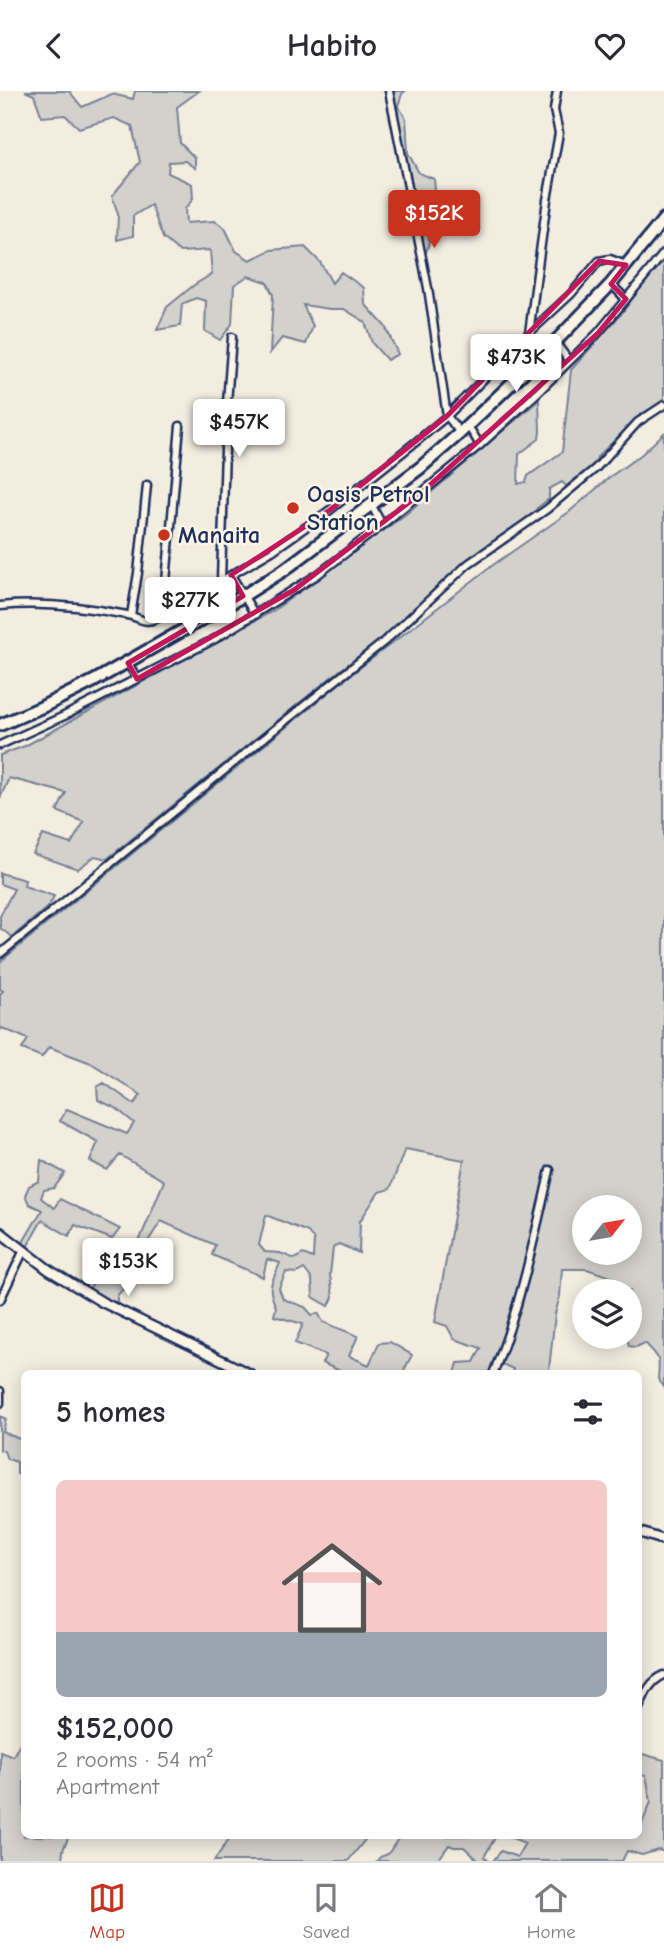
<!DOCTYPE html>
<meta charset="utf-8">
<style>
body{margin:0;font-family:"Comic Neue",sans-serif;background:#f2f2f3;color:#2b2b33;height:100vh;display:flex;flex-direction:column;font-size:26px;white-space:nowrap}
*{box-sizing:border-box;margin:0}
p{font-size:23px;color:#7c7c81}
.icon{flex:none;width:38px;height:38px;fill:none;stroke:currentColor;stroke-width:2;stroke-linecap:round;stroke-linejoin:round}
.map{position:relative;flex:1;overflow:hidden}
.sheet{position:absolute;left:21px;top:1279px;width:621px;height:469px;display:flex;flex-direction:column;background:#fff;border-radius:10px;box-shadow:0 4px 18px #0003}
.sheet>*{flex:none}
.needle{width:46px;rotate:59deg}
.fabs{position:absolute;left:572px;top:1104px;display:grid;gap:14px}
.fabs a{display:grid;place-items:center;width:70px;height:70px;border-radius:50%;background:#fff;box-shadow:0 4px 18px #0003;font-size:35px}
.price{position:absolute;translate:-50% -60px;padding:0 16px;border-radius:7px;background:#fff;color:#222;font-size:23px;line-height:46px;filter:drop-shadow(0 2px 4px #0008)}
.price::after{content:'';position:absolute;left:50%;top:42px;width:21px;height:16px;margin-left:-10px;background:inherit;clip-path:polygon(0 0,100% 0,50% 100%)}
.price.current{background:#c8321e;color:#fff}
ul{padding:0;list-style:none}
li{display:grid;align-content:center;gap:14px;height:371px;padding:0 35px}
li+li{border-top:2px solid #e1e1e2}
li span{display:grid;place-items:center;height:217px;border-radius:10px;color:#555}
li>.icon{margin-inline-start:auto}
span .icon{width:126px;height:126px;fill:#fffc;stroke-width:1}
li b{font-size:30px}
h2{display:flex;justify-content:space-between;align-items:center;height:84px;padding:0 35px;font-size:30px}
header{display:flex;justify-content:space-between;align-items:center;height:91px;padding:0 35px;background:#fff;font-size:32px;font-weight:700}
.dock{display:flex;justify-content:space-around;align-items:center;height:98px;border-top:2px solid #e1e1e2;background:#fff;font-size:19px;color:#7c7c81}
.dock a{display:grid;justify-items:center;gap:4px}
.dock .current{color:#c8321e}
.map>svg:first-child{display:block}
</style>
<header><svg class="icon" aria-label="back" viewBox="0 0 24 24"><path d="M15 5l-7 7 7 7"/></svg>Habito<svg class="icon" aria-label="heart" viewBox="0 0 24 24"><path d="M12 20l-8-8c-3-5 5-10 8-4 3-6 11-1 8 4z"/></svg></header>
<div class="map">
<svg width="664" height="1770" viewBox="0 0 664 1770">
<rect width="100%" height="100%" fill="#f3ede0"/>
<filter id="ink" filterUnits="userSpaceOnUse"><feTurbulence type="fractalNoise" baseFrequency=".0143" numOctaves="2"/><feDisplacementMap in="SourceGraphic" scale="14" xChannelSelector="R" yChannelSelector="G"/><feConvolveMatrix kernelMatrix="1 2 1 2 8 2 1 2 1" color-interpolation-filters="sRGB"/></filter>
<g filter="url(#ink)">
<g fill="#d3d1cc" stroke="#778095" stroke-width="2" fill-rule="evenodd">
<polygon points="25,0 67,0 70,1 82,16 112,3 133,8 135,0 199,0 177,16 180,52 195,67 195,77 185,70 169,71 168,82 192,93 193,108 185,118 186,132 215,130 225,137 236,160 250,169 271,159 305,156 320,171 332,192 341,181 364,197 365,213 385,235 398,263 387,269 372,252 365,231 344,218 330,218 303,214 313,235 306,253 282,247 270,262 273,204 267,191 248,185 234,194 232,233 220,249 205,240 206,210 196,207 182,213 180,235 157,239 167,216 194,194 212,183 210,159 180,161 163,147 151,114 133,125 133,145 117,149 118,123 112,105 140,71 132,35 114,27 79,37 65,24 42,26 34,4"/>
<path d="M391,0h14l-3,3 -4,12 8,12 2,35 11,20 15,6 1,11 -8,4 -7,8c6,17 15,37 4,54z"/>
<polygon points="664,165 664,310 637,328 597,366 595,373 566,395 562,391 549,398 549,408 537,417 535,421 469,467 384,546 330,587 107,768 95,765 78,778 33,763 43,744 71,753 84,731 57,720 66,702 9,687 0,707 0,664 25,655 273,520 406,423 539,309 540,340 539,348 519,363 518,393 526,391 528,385 562,361 571,279 621,223"/>
<path d="M664,342v954l-6,-8c2,-22 2,-21 -13,-36l-9,4 -7,-1 -2,-9h3v-46h-15l-1,-13 -27,-9h-25l-2,27 -5,18 -6,56 2,4h-39l1,-5 -13,-6 22,-58 31,-136 -5,-2 -30,128 -28,79h-35l3,-11 16,-1 7,-14 -27,-9 -7,-13 -12,-4 29,-162 -59,-11 -15,40 -11,3 -19,29 -1,32 -20,-9 -6,4 -3,27 3,22 -4,9 -16,-9 -1,-18 -8,-10 -7,4 -11,-1 -7,16 4,11 22,8 7,8 6,-2 5,9 35,14 -9,20 20,9 10,-22 11,-1 22,13 -10,19h-55l-25,-11 4,-8 -31,-12 8,-19 -29,-8 2,-9c-10,-21 -4,-24 4,-44l-13,-4 -4,18 -51,-22 3,-10 -54,-24 -14,22 -8,26 -22,27v7l-15,-6 -13,-8 9,-14 -7,-4 14,-20 7,4 3,-8 19,7 30,-73 -44,-26 -13,15 -17,-9 8,-19 -38,-21 7,-12 60,25 7,-11 -18,-15 -18,-8 -1,-13 7,-4 30,21 7,-9 -50,-32 -42,-16 -7,10 -20,-8 6,-10 -26,-11 -2,2v-36l3,-3 -3,-2v-27l339,-278 154,-119 76,-53 42,-36 31,-22zM584,1116h46v46h-46zM266,1124l42,17 6,8 -1,18 -10,-4 -8,5 -15,-6 -15,-1 -6,-7z"/>
<polygon points="0,782 25,789 24,795 54,805 49,815 12,846 0,837 0,825 14,798 0,793"/>
<polygon points="41,1069 65,1082 54,1097 44,1099 41,1107 54,1117 60,1108 120,1138 112,1148 75,1134 69,1145 42,1129 27,1156 22,1153 42,1119 29,1113 25,1104 29,1095 39,1090"/>
<polygon points="0,1325 6,1328 3,1341 24,1350 24,1384 17,1383 17,1371 7,1368 4,1360 0,1359"/>
<polygon points="24,1645 24,1745 69,1745 63,1759 62,1770 0,1770 0,1660 13,1665"/>
<polygon points="639,1662 664,1669 664,1761 659,1759 642,1764 627,1760 622,1770 493,1770 501,1760 517,1766 525,1752 507,1745 639,1745 639,1735 641,1735 651,1711 646,1685 639,1684"/>
<polygon points="231,1745 368,1745 348,1770 214,1770"/>
<polygon points="400,1745 496,1745 484,1766 489,1770 479,1770 464,1756 454,1756 449,1754 439,1768 442,1770 377,1770 380,1766 388,1763"/>
</g>
<g fill="none" stroke-linecap="round" stroke-linejoin="round">
<defs>
<g id="minor">
<polyline points="389,0 428,197 447,325 460,342"/>
<polyline points="611,193 626,208"/>
<polyline points="529,242 547,109 559,42 554,19 557,0"/>
<polyline points="555,251 569,270"/>
<polyline points="468,335 480,354"/>
<polyline points="371,413 382,434"/>
<polyline points="231,484 255,524"/>
<polyline points="221,489 226,325 232,246"/>
<path d="M0,515c42,-4 86,1 127,9 13,2 16,10 31,3l114,-67 58,-41 87,-69 30,-25 82,-83 42,-39 28,-33 11,-2 16,6"/>
<polyline points="131,524 138,482 147,394"/>
<polyline points="163,524 180,335"/>
<polyline points="128,572 137,588"/>
<polyline points="0,654 64,625 215,548 317,484 382,434 480,354 535,304 598,242 664,162"/>
<polyline points="0,863 269,643 385,550 468,473 547,418 596,377 638,331 664,314"/>
<polyline points="0,1209 24,1159"/>
<path d="M493,1283c27,-66 41,-135 57,-204"/>
<polyline points="0,1300 0,1312"/>
<path d="M639,1617c6,-14 10,-26 25,-33"/>
</g>
<g id="tertiary">
<polyline points="0,1141 49,1179 102,1211 250,1283"/>
<polyline points="639,1441 664,1449"/>
</g>
<polyline id="trunk" points="0,634 42,616 94,590 243,505 284,479 420,377 460,342 555,251 611,193 664,128"/>
</defs>
<use href="#minor" stroke="#1b2f5e" stroke-width="11"/>
<use href="#tertiary" stroke="#1b2f5e" stroke-width="13"/>
<use href="#trunk" stroke="#1b2f5e" stroke-width="16"/>
<use href="#minor" stroke="#fcf5e5" stroke-width="6"/>
<use href="#tertiary" stroke="#fcf5e5" stroke-width="8"/>
<use href="#trunk" stroke="#fcf5e5" stroke-width="10"/>
</g>
</g>
<path fill="none" stroke="#c2185b" stroke-width="5" stroke-linejoin="round" d="M599,170l27,4 -15,19 15,15 -28,34 -178,161 -126,96 -157,89 -9,-16 115,-67 -12,-21 99,-65 117,-94z"/>
<g fill="#c8321e" stroke="#fcf5e5" stroke-width="2.5">
<circle cx="293" cy="417" r="7"/>
<circle cx="164" cy="444" r="7"/>
</g>
<g text-anchor="middle" stroke-width="5" stroke-linejoin="round" paint-order="stroke">
<g font-size="24" font-weight="bold" fill="#1b2f5e" stroke="#fcf5e5" text-anchor="start">
<text x="307" y="411">Oasis Petrol<tspan x="307" dy="28">Station</tspan></text>
<text x="178" y="452">Manaita</text>
</g>
</g>
</svg>
<div class="fabs">
<a><svg class="needle" viewBox="-14 -14 28 28"><path d="M0-13l5 13h-10z" fill="#e53935"/><path d="M0 13l5-13h-10z" fill="#7c7c81"/></svg></a>
<a><svg class="icon" aria-label="layers" viewBox="0 0 24 24"><path d="M12 4l9 5-9 5-9-5zM3 14l9 5 9-5"/></svg></a>
</div>
<b class="price current" style="left:434px;top:159px">$152K</b>
<b class="price" style="left:516px;top:303px">$473K</b>
<b class="price" style="left:239px;top:368px">$457K</b>
<b class="price" style="left:190px;top:546px">$277K</b>
<b class="price" style="left:128px;top:1207px">$153K</b>
<section class="sheet">
<h2>5 homes<svg class="icon" aria-label="filters" viewBox="0 0 24 24"><path d="M4 7h16M4 17h16"/><circle cx="9" cy="7" r="2"/><circle cx="15" cy="17" r="2"/></svg></h2>
<ul>
<li><span style="background:linear-gradient(#f6c9c9 70%,#9aa5b1 0)"><svg class="icon" aria-label="home" viewBox="0 0 24 24"><path d="M3 11l9-7 9 7M6 9v11h12V9"/></svg></span><div><b>$152,000</b><p>2 rooms · 54 m²</p><p>Apartment</p></div></li>
</ul>
</section>
</div>
<nav class="dock">
<a class="current"><svg class="icon" aria-label="map" viewBox="0 0 24 24"><path d="M3 6l6-2 6 2 6-2v14l-6 2-6-2-6 2zM9 4v14M15 6v14"/></svg>Map</a>
<a><svg class="icon" aria-label="saved" viewBox="0 0 24 24"><path d="M7 4h10v16l-5-4-5 4z"/></svg>Saved</a>
<a><svg class="icon" aria-label="home" viewBox="0 0 24 24"><path d="M3 11l9-7 9 7M6 9v11h12V9"/></svg>Home</a>
</nav>
